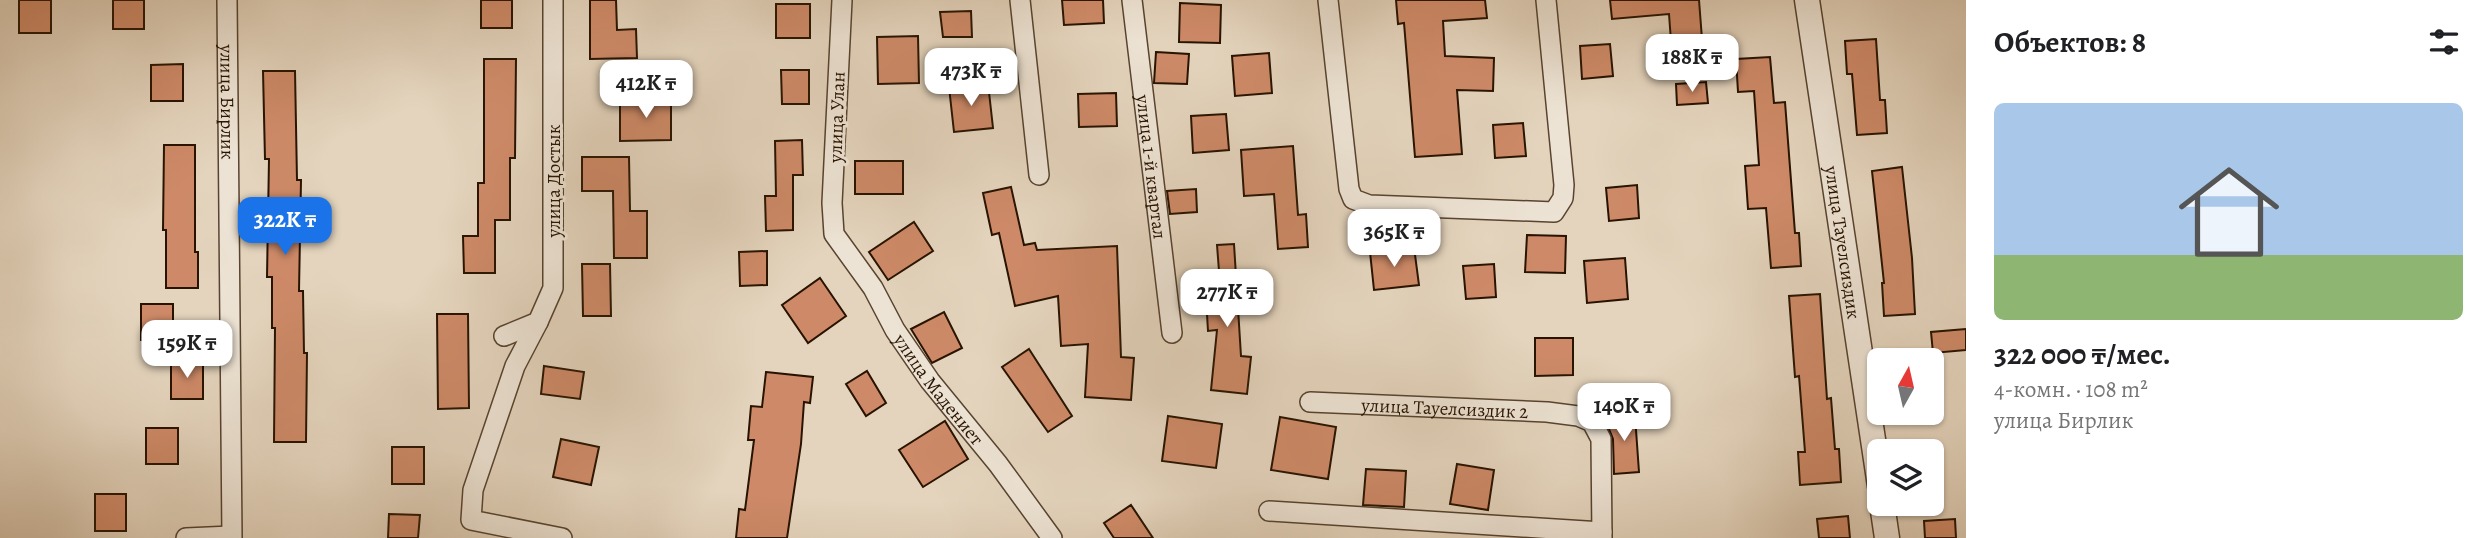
<!DOCTYPE html>
<html lang="ru">
<meta charset="utf-8">
<style>
body{margin:0;font-family:Alegreya,serif;background:#f2f2f2;color:#202124;height:100vh;display:flex;flex-direction:column;font-size:26px;white-space:nowrap}
*{box-sizing:border-box;margin:0}
p{font-size:23px;color:#757577}
.icon{flex:none;width:38px;height:38px;fill:none;stroke:currentColor;stroke-width:2;stroke-linecap:round;stroke-linejoin:round}
.map{position:relative;flex:1;overflow:hidden}
.sheet{display:flex;flex-direction:column;background:#fff;width:525px}
.sheet>*{flex:none}
.needle{width:46px;rotate:8deg}
.controls{position:absolute;left:1867px;top:348px;display:grid;gap:14px}
.controls a{display:grid;place-items:center;width:77px;height:77px;border-radius:10px;background:#fff;box-shadow:0 2px 5px #0004;font-size:35px}
.price{position:absolute;translate:-50% -60px;padding:0 16px;border-radius:14px;background:#fff;color:#222;font-size:23px;line-height:46px;filter:drop-shadow(0 2px 4px #0008)}
.price::after{content:'';position:absolute;left:50%;top:42px;width:21px;height:16px;margin-left:-10px;background:inherit;clip-path:polygon(0 0,100% 0,50% 100%)}
.price.current{background:#1a73e8;color:#fff}
ul{padding:0;list-style:none}
li{display:grid;align-content:center;gap:14px;height:371px;padding:0 28px}
li+li{border-top:2px solid #e0e0e0}
li span{display:grid;place-items:center;height:217px;border-radius:10px;color:#555}
li>.icon{margin-inline-start:auto}
span .icon{width:126px;height:126px;fill:#fffc;stroke-width:1}
li b{font-size:30px}
h2{display:flex;justify-content:space-between;align-items:center;height:84px;padding:0 28px;font-size:30px}
main{display:flex;flex:1;min-height:0}
.map>svg:first-child{display:block}
</style>
<main>
<div class="map">
<svg width="1966" height="538" viewBox="0 0 1966 538">
<rect width="100%" height="100%" fill="#e4d4bd"/>
<filter id="stains"><feTurbulence type="fractalNoise" baseFrequency=".00286" numOctaves="4"/><feColorMatrix values="0 0 0 0 .2 0 0 0 0 .09 0 0 0 0 .02 0 0 0 .5 -.17"/></filter>
<radialGradient id="worn" r=".72"><stop offset=".6" stop-color="#630" stop-opacity="0"/><stop offset="1" stop-color="#630" stop-opacity=".3"/></radialGradient>
<g fill="#ce8a68" stroke="#281300" stroke-width="2">
<rect x="19" y="0" width="32" height="33"/>
<rect x="113" y="0" width="31" height="29"/>
<rect x="481" y="0" width="31" height="28"/>
<polygon points="590,0 616,0 617,30 636,29 637,58 590,59"/>
<polygon points="1062,0 1103,0 1104,23 1064,25"/>
<polygon points="1396,0 1485,0 1487,18 1443,21 1445,56 1494,58 1493,91 1457,90 1462,154 1415,157 1404,23 1398,24"/>
<polygon points="1610,0 1699,0 1702,39 1671,41 1669,14 1612,19"/>
<polygon points="1180,3 1221,5 1220,43 1179,42"/>
<rect x="776" y="4" width="34" height="34"/>
<polygon points="971,11 972,37 943,37 940,12"/>
<polygon points="918,36 919,83 878,84 877,37"/>
<polygon points="1876,39 1880,100 1885,100 1887,133 1857,135 1852,74 1847,74 1845,41"/>
<polygon points="1610,44 1613,76 1582,79 1580,46"/>
<polygon points="1156,52 1189,54 1187,84 1154,83"/>
<polygon points="1269,53 1272,93 1235,96 1232,56"/>
<polygon points="1770,57 1774,103 1785,102 1795,233 1799,233 1801,266 1771,268 1766,208 1748,209 1745,166 1759,165 1754,91 1738,92 1736,59"/>
<polygon points="484,59 516,59 515,158 510,158 510,220 495,220 495,273 464,273 463,236 478,236 478,183 484,183"/>
<polygon points="183,64 183,101 151,101 151,65"/>
<polygon points="781,70 809,70 809,104 782,104"/>
<polygon points="263,71 295,71 297,180 301,180 299,291 303,291 304,353 307,353 306,442 274,442 275,328 272,328 272,277 267,277 269,159 265,159"/>
<polygon points="1706,82 1708,103 1677,105 1676,84"/>
<polygon points="988,83 993,128 954,132 949,87"/>
<polygon points="1116,93 1117,126 1079,127 1078,94"/>
<polygon points="671,99 671,140 620,141 620,100"/>
<polygon points="1226,114 1229,150 1193,153 1191,116"/>
<polygon points="1523,123 1526,156 1495,158 1493,125"/>
<polygon points="802,140 803,175 793,175 793,230 766,231 765,196 776,196 775,141"/>
<polygon points="164,145 195,145 195,252 198,252 198,288 166,288 166,230 163,230"/>
<polygon points="1293,146 1298,215 1306,214 1308,247 1278,249 1274,194 1244,196 1241,150"/>
<polygon points="582,157 629,157 630,211 647,211 647,258 614,258 613,191 582,191"/>
<rect x="855" y="161" width="48" height="33"/>
<polygon points="1902,167 1912,258 1915,314 1884,316 1882,283 1884,283 1872,171"/>
<polygon points="1637,185 1639,218 1609,221 1606,188"/>
<polygon points="1011,187 1024,245 1035,243 1037,250 1117,246 1121,357 1134,358 1131,400 1085,397 1088,344 1061,346 1058,296 1015,306 999,233 992,235 983,193"/>
<polygon points="1196,189 1197,212 1170,214 1167,191"/>
<polygon points="914,222 933,251 888,280 869,252"/>
<polygon points="1527,235 1566,236 1565,273 1525,272"/>
<polygon points="1234,244 1241,356 1251,357 1247,394 1211,390 1217,330 1208,331 1206,298 1221,297 1217,245"/>
<polygon points="1414,247 1419,285 1374,290 1370,252"/>
<polygon points="767,251 767,285 740,286 739,252"/>
<polygon points="1625,258 1628,299 1587,303 1584,261"/>
<polygon points="582,264 610,264 611,316 583,316"/>
<polygon points="1494,264 1496,297 1466,299 1463,266"/>
<polygon points="820,278 846,316 808,343 782,305"/>
<polygon points="1820,294 1827,399 1831,398 1835,449 1839,449 1841,482 1800,485 1798,452 1805,452 1799,376 1795,377 1789,296"/>
<polygon points="141,304 173,304 173,341 141,340"/>
<polygon points="944,312 962,348 932,363 911,329"/>
<polygon points="437,314 468,314 469,408 438,409"/>
<polygon points="1966,329 1966,350 1933,353 1931,332"/>
<polygon points="1535,338 1573,338 1573,375 1535,376"/>
<polygon points="1029,349 1072,416 1048,432 1002,367"/>
<rect x="171" y="362" width="32" height="37"/>
<polygon points="544,366 584,372 580,399 541,394"/>
<polygon points="867,371 886,403 866,416 846,384"/>
<polygon points="766,372 813,377 810,403 804,402 801,444 787,538 736,538 739,509 745,510 754,440 748,440 751,406 762,407"/>
<polygon points="1608,414 1635,416 1639,472 1614,474 1613,439 1607,424"/>
<polygon points="1168,416 1222,424 1216,468 1162,461"/>
<polygon points="1280,417 1336,427 1328,479 1271,470"/>
<polygon points="945,421 968,459 923,487 899,450"/>
<rect x="146" y="428" width="32" height="36"/>
<polygon points="561,439 599,447 591,485 553,477"/>
<rect x="392" y="447" width="32" height="37"/>
<polygon points="1457,464 1494,470 1488,510 1450,504"/>
<polygon points="1366,469 1406,471 1404,507 1363,505"/>
<rect x="95" y="494" width="31" height="37"/>
<polygon points="1131,505 1153,538 1114,538 1104,523"/>
<polygon points="389,514 420,515 418,538 388,538"/>
<polygon points="1848,516 1850,538 1819,538 1817,519"/>
<polygon points="1955,519 1956,538 1925,538 1924,521"/>
</g>
<g fill="none" stroke-linecap="round" stroke-linejoin="round">
<defs>
<g id="minor">
<path id="s1" d="M227,0l5,538"/>
<path id="s2" d="M842,0l-10,203 2,31 39,54 22,42 35,51 68,83 54,74"/>
<polyline points="1020,0 1039,175"/>
<path id="s3" d="M1132,0l40,333"/>
<polyline points="1328,0 1349,189 1353,199 1369,205 1554,212 1563,198 1564,185 1546,0"/>
<polyline points="538,322 515,366 473,490 471,520 562,538"/>
<polyline points="504,336 538,322 553,288 553,0"/>
<path id="s4" d="M1310,402l237,10 31,4 14,6 9,17 1,99"/>
<polyline points="1269,511 1602,532"/>
<polyline points="186,538 231,536"/>
</g>
<g id="tertiary">
<path id="s5" d="M1807,0l73,486"/>
<polyline points="1882,504 1887,538"/>
</g>
</defs>
<use href="#minor" stroke="#57432f" stroke-width="22"/>
<use href="#tertiary" stroke="#57432f" stroke-width="27"/>
<use href="#minor" stroke="#ede3d4" stroke-width="19"/>
<use href="#tertiary" stroke="#ede3d4" stroke-width="24"/>
</g>
<g text-anchor="middle" stroke-width="6" stroke-linejoin="round" paint-order="stroke">
<g font-size="19" fill="#281300" stroke="#ede3d4">
<text dy="7" stroke="none"><textPath href="#s1" startOffset="102">улица Бирлик</textPath></text>
<text transform="translate(836 117) rotate(-88)" y="7">улица Улан</text>
<text dy="7" stroke="none"><textPath href="#s3" startOffset="168">улица 1-й квартал</textPath></text>
<text transform="translate(553 181) rotate(-90)" y="7">улица Достык</text>
<text dy="7" stroke="none"><textPath href="#s5" startOffset="245">улица Тауелсиздик</textPath></text>
<text dy="7" stroke="none"><textPath href="#s2" startOffset="422">улица Мадениет</textPath></text>
<text dy="7" stroke="none"><textPath href="#s4" startOffset="135">улица Тауелсиздик 2</textPath></text>
</g>
</g>
<rect width="100%" height="100%" filter="url(#stains)"/>
<rect width="100%" height="100%" fill="url(#worn)"/>
</svg>
<div class="controls">
<a><svg class="needle" viewBox="-14 -14 28 28"><path d="M0-13l5 13h-10z" fill="#e53935"/><path d="M0 13l5-13h-10z" fill="#757577"/></svg></a>
<a><svg class="icon" aria-label="layers" viewBox="0 0 24 24"><path d="M12 4l9 5-9 5-9-5zM3 14l9 5 9-5"/></svg></a>
</div>
<b class="price" style="left:1692px;top:94px">188K ₸</b>
<b class="price" style="left:971px;top:108px">473K ₸</b>
<b class="price" style="left:646px;top:120px">412K ₸</b>
<b class="price current" style="left:285px;top:257px">322K ₸</b>
<b class="price" style="left:1394px;top:269px">365K ₸</b>
<b class="price" style="left:1227px;top:329px">277K ₸</b>
<b class="price" style="left:187px;top:380px">159K ₸</b>
<b class="price" style="left:1624px;top:443px">140K ₸</b>
</div>
<section class="sheet">
<h2>Объектов: 8<svg class="icon" aria-label="filters" viewBox="0 0 24 24"><path d="M4 7h16M4 17h16"/><circle cx="9" cy="7" r="2"/><circle cx="15" cy="17" r="2"/></svg></h2>
<ul>
<li><span style="background:linear-gradient(#a9c7e8 70%,#8fb573 0)"><svg class="icon" aria-label="home" viewBox="0 0 24 24"><path d="M3 11l9-7 9 7M6 9v11h12V9"/></svg></span><div><b>322 000 ₸/мес.</b><p>4-комн. · 108 m²</p><p>улица Бирлик</p></div></li>
</ul>
</section>
</main>
